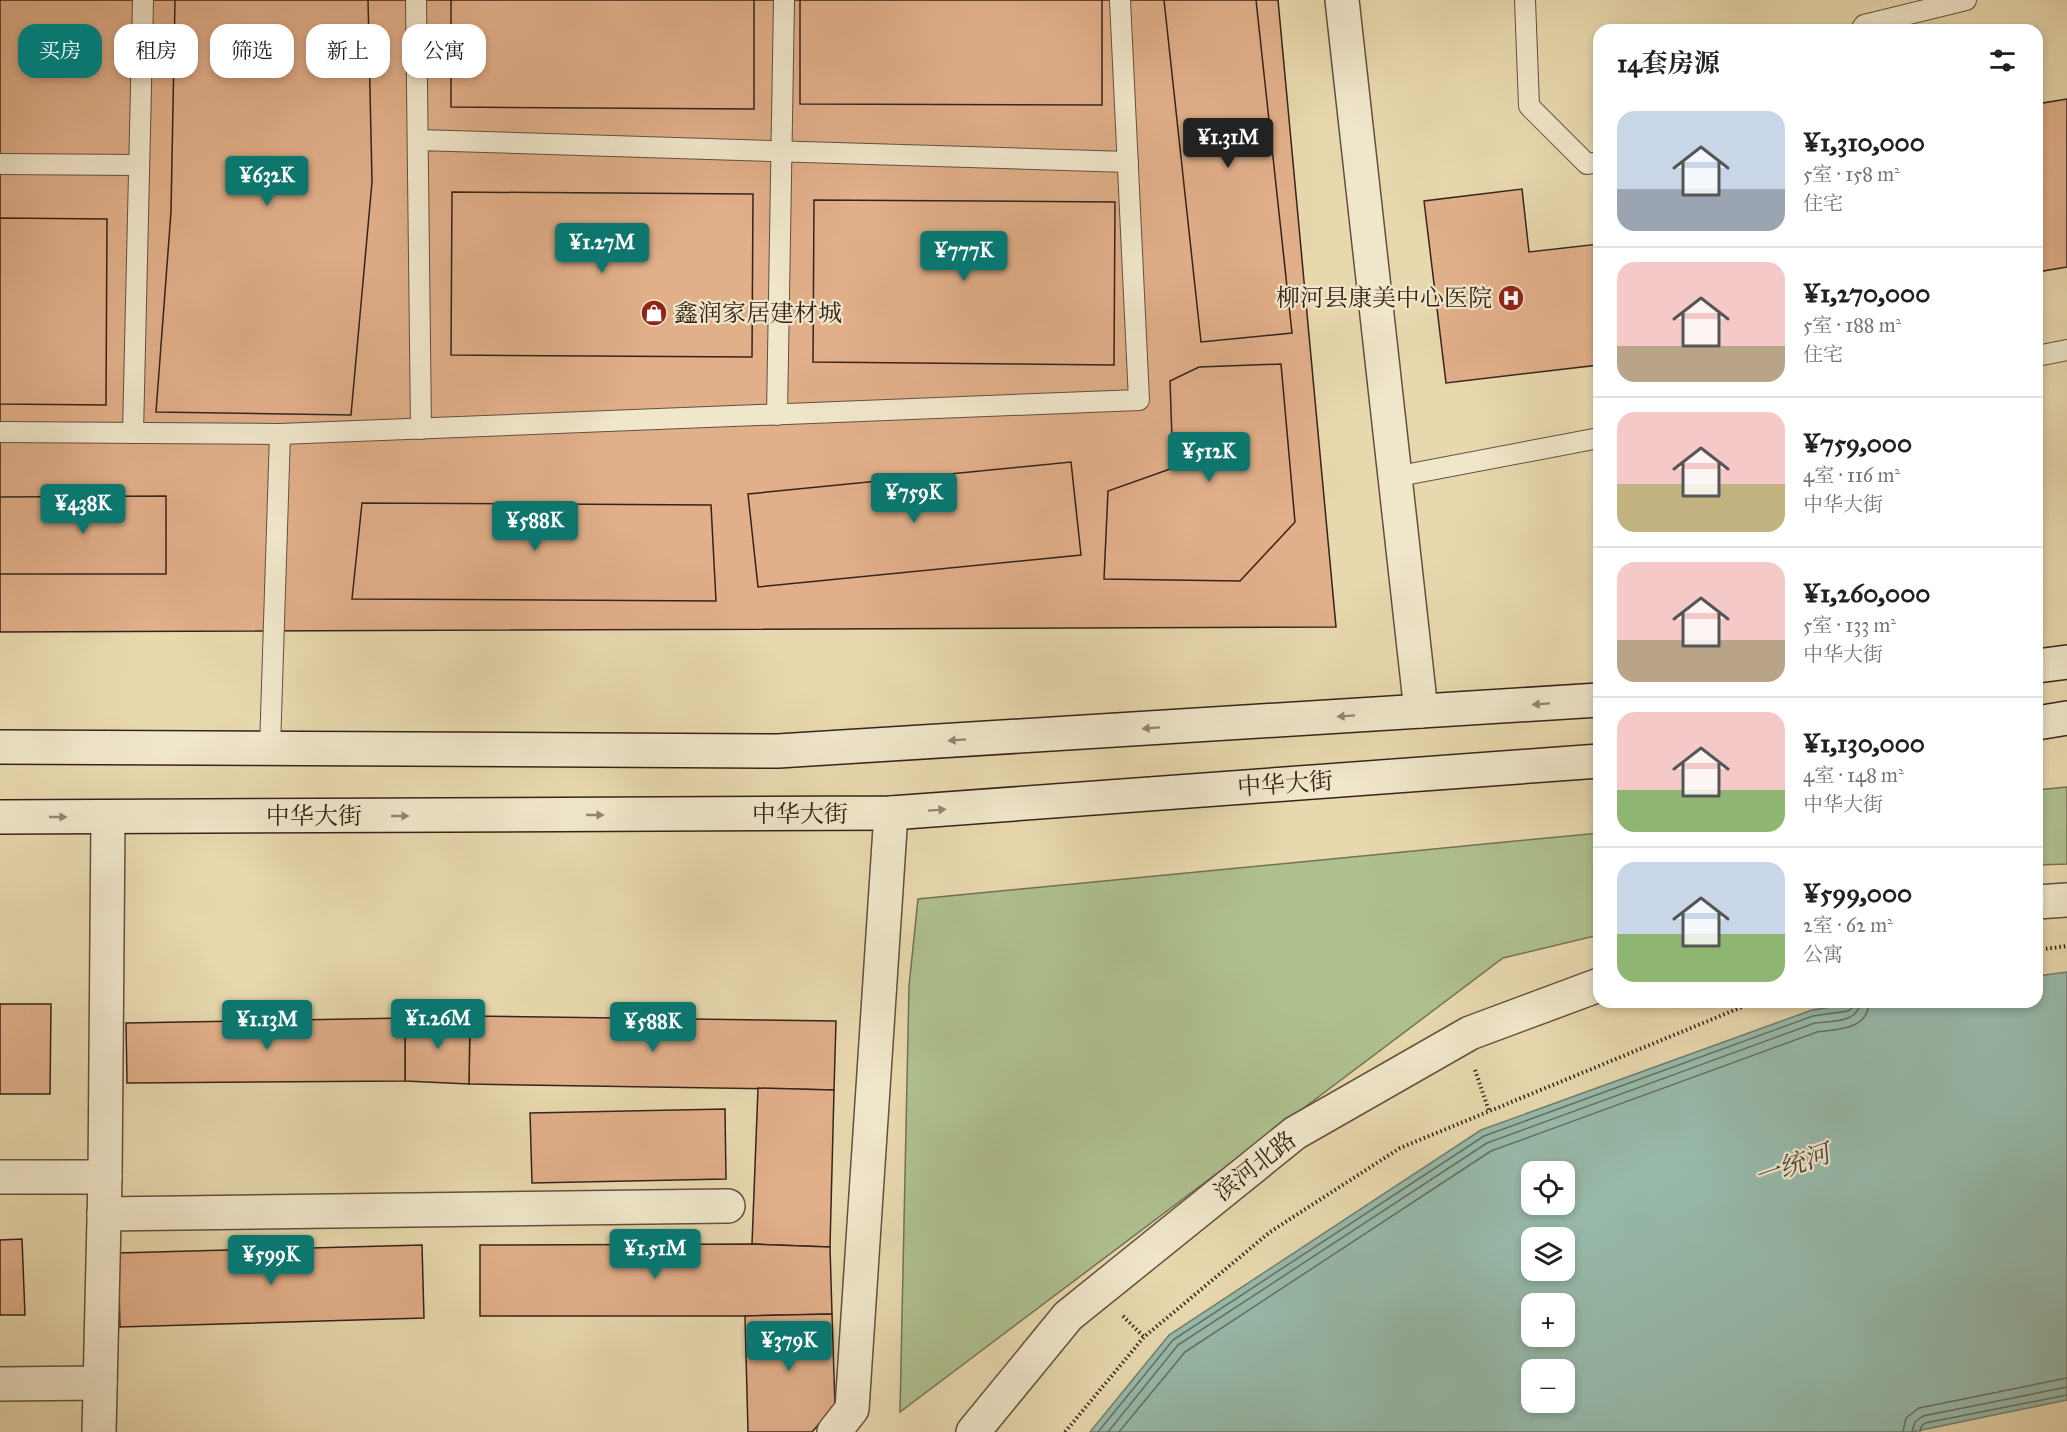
<!DOCTYPE html>
<html lang="zh">
<meta charset="utf-8">
<style>
body{margin:0;font-family:"IM FELL Great Primer","Noto Serif SC",serif;background:#f2f2f2;color:#202124;height:100vh;display:flex;flex-direction:column;font-size:22px;white-space:nowrap}
*{box-sizing:border-box;margin:0}
p{font-size:20px;color:#757577}
.icon{flex:none;width:33px;height:33px;fill:none;stroke:currentColor;stroke-width:2;stroke-linecap:round;stroke-linejoin:round}
.map{position:relative;flex:1;overflow:hidden}
.sheet{position:absolute;left:1593px;top:24px;width:450px;height:984px;display:flex;flex-direction:column;background:#fff;border-radius:18px;box-shadow:0 3px 9px #0003}
.sheet>*{flex:none}
.banner{position:absolute;left:18px;top:24px;width:570px;height:54px;display:flex;gap:12px}
.buttons{position:absolute;left:1521px;top:1161px;display:grid;gap:12px}
.buttons a{display:grid;place-items:center;width:54px;height:54px;border-radius:12px;background:#fff;box-shadow:0 3px 9px #0003;font-size:30px}
.price{position:absolute;translate:-50% -51px;padding:0 14px;border-radius:6px;background:#0f766e;color:#fff;font-size:20px;line-height:39px;filter:drop-shadow(0 2px 3px #0008)}
.price::after{content:'';position:absolute;left:50%;top:36px;width:18px;height:14px;margin-left:-9px;background:inherit;clip-path:polygon(0 0,100% 0,50% 100%)}
.price.selected{background:#222;color:#fff}
ul{padding:0;list-style:none}
li{display:flex;align-items:center;gap:18px;height:150px;padding:0 24px}
li+li{border-top:2px solid #e0e0e0}
li span{display:grid;place-items:center;flex:none;width:168px;height:120px;border-radius:18px;color:#555}
li>.icon{margin-inline-start:auto}
span .icon{width:72px;height:72px;fill:#fffc;stroke-width:1}
li b{font-size:26px}
h2{display:flex;justify-content:space-between;align-items:center;height:72px;padding:0 24px;font-size:26px}
.chip{padding:0 21px;border-radius:18px;background:#fff;box-shadow:0 3px 9px #0003;font-size:21px;line-height:54px}
.chip.selected{background:#0f766e;color:#fff}
.map>svg:first-child{display:block}
</style>
<div class="map">
<svg width="2067" height="1432" viewBox="0 0 2067 1432">
<rect width="100%" height="100%" fill="#e8d8ae"/>
<filter id="stains"><feTurbulence type="fractalNoise" baseFrequency=".00333" numOctaves="4"/><feColorMatrix values="0 0 0 0 .2 0 0 0 0 .09 0 0 0 0 .02 0 0 0 .5 -.17"/></filter>
<radialGradient id="worn" r=".72"><stop offset=".6" stop-color="#630" stop-opacity="0"/><stop offset="1" stop-color="#630" stop-opacity=".3"/></radialGradient>
<g fill="#afc08f" stroke="#727254" stroke-width="1.5">
<polygon points="2067,787 2067,864 2037,865 2037,790"/>
<polygon points="1599,833 1599,935 1503,958 900,1412 909,986 918,899"/>
</g>
<path fill="#97baab" stroke="#707e71" stroke-width="1.5" fill-rule="evenodd" d="M2067,972v428l-155,32h-822l79,-97 312,-205 331,-120 53,-8h172v-26zM1532,1172h32v32h-32zM1532,1238h32v32h-32zM1532,1304h32v32h-32zM1532,1370h32v32h-32z"/>
<g fill="none" stroke-linecap="round" stroke-linejoin="round">
<g stroke="#666f62" stroke-width="1.5">
<polyline points="1098,1432 1173,1340 1484,1136 1813,1016 1848,1011 1852,1008 1853,1002"/>
<path d="M1108,1432l70,-87 309,-202 328,-120c16,-2 44,0 45,-21"/>
<path d="M1119,1432l66,-80 306,-201 326,-119c21,-3 51,-2 52,-30"/>
<polyline points="1903,1432 1906,1418 1919,1408 2067,1378"/>
<polyline points="1912,1432 1915,1422 1923,1416 2067,1387"/>
<polyline points="1920,1432 1921,1427 1925,1423 2067,1395"/>
</g>
</g>
<g fill="#e1af8a" stroke="#352419" stroke-width="1.5">
<polygon points="0,0 124,0 126,94 0,97"/>
<polygon points="0,0 1278,0 1336,627 0,632"/>
<polygon points="175,0 368,0 372,182 351,415 156,412 171,212"/>
<polygon points="451,0 754,0 754,109 451,107"/>
<polygon points="800,0 1102,0 1102,105 800,104"/>
<polygon points="1164,0 1256,0 1292,333 1201,342"/>
<polygon points="2067,99 2067,267 2037,272 2037,104"/>
<polygon points="1522,189 1529,252 1599,244 1599,365 1446,383 1424,201"/>
<polygon points="452,192 753,194 752,357 451,355"/>
<polygon points="814,200 1115,202 1114,365 813,362"/>
<polygon points="0,218 107,219 106,405 0,404"/>
<polygon points="1281,364 1295,522 1240,581 1104,579 1108,491 1173,468 1170,381 1199,367"/>
<polygon points="1071,462 1081,555 758,587 748,494"/>
<polygon points="166,496 166,574 0,574 0,497"/>
<polygon points="362,503 711,505 716,601 352,599"/>
<polygon points="0,1004 51,1004 50,1094 0,1094"/>
<polygon points="470,1016 836,1021 834,1090 469,1084"/>
<polygon points="470,1016 469,1084 405,1081 405,1018"/>
<polygon points="405,1018 405,1081 127,1083 126,1023"/>
<polygon points="758,1088 834,1090 830,1247 752,1244"/>
<polygon points="725,1109 726,1179 532,1183 530,1113"/>
<polygon points="22,1239 25,1315 0,1315 0,1240"/>
<polygon points="752,1244 830,1247 832,1314 745,1316 480,1316 480,1245"/>
<polygon points="422,1245 424,1318 120,1327 118,1253"/>
<polygon points="832,1314 835,1406 812,1432 748,1432 745,1316"/>
</g>
<g fill="none" stroke-linecap="round" stroke-linejoin="round">
<defs>
<g id="service">
<polyline points="416,0 421,429"/>
<polyline points="1525,0 1529,106 1587,164 1599,162"/>
<polyline points="1861,30 1864,25 1966,0"/>
<polyline points="418,140 1128,162"/>
<polyline points="0,164 139,165"/>
<polyline points="2037,356 2067,350"/>
<polyline points="777,415 784,0"/>
<polyline points="0,432 280,434 1139,400 1120,0"/>
<polyline points="133,433 143,0"/>
<polyline points="1394,477 1599,438"/>
<polyline points="270,748 280,434"/>
</g>
<g id="minor">
<polyline points="1342,0 1421,711"/>
<polyline points="2037,902 2067,900"/>
<polyline points="0,1177 105,1177"/>
<polyline points="104,1214 728,1206"/>
<polyline points="0,1384 100,1383"/>
<polyline points="99,1432 105,1177 108,817"/>
<polyline points="834,1432 852,1409 891,813"/>
<polyline points="973,1432 1068,1316 1295,1133 1470,1033 1599,985"/>
</g>
<g id="secondary">
<polyline points="2037,666 2067,662"/>
<polyline points="2037,723 2067,718"/>
<polyline points="0,747 778,751 1599,700"/>
<polyline points="0,817 891,813 1599,761"/>
</g>
</defs>
<use href="#service" stroke="#62513e" stroke-width="22"/>
<use href="#minor" stroke="#62513e" stroke-width="36"/>
<use href="#secondary" stroke="#352419" stroke-width="36"/>
<g stroke="#352419" stroke-width="4" stroke-dasharray="1.5 3" stroke-linecap="butt">
<polyline points="2037,950 2067,946"/>
<polyline points="1475,1070 1489,1111"/>
<polyline points="1123,1316 1144,1337"/>
<polyline points="1065,1432 1144,1337 1270,1232 1400,1148 1754,1002"/>
</g>
<use href="#service" stroke="#f0e6ca" stroke-width="20"/>
<use href="#minor" stroke="#f0e6ca" stroke-width="33"/>
<use href="#secondary" stroke="#f0e6ca" stroke-width="33"/>
</g>
<defs><path id="oneway-solid" d="M-6-.8H1V-3.2L6.5 0L1 3.2V.8H-6Z" transform="scale(1.5)"/></defs>
<g fill="#928572">
<use href="#oneway-solid" transform="translate(1541 704) rotate(176)"/>
<use href="#oneway-solid" transform="translate(1346 716) rotate(176)"/>
<use href="#oneway-solid" transform="translate(1151 728) rotate(176)"/>
<use href="#oneway-solid" transform="translate(957 740) rotate(176)"/>
<use href="#oneway-solid" transform="translate(937 810) rotate(-4)"/>
<use href="#oneway-solid" transform="translate(595 815)"/>
<use href="#oneway-solid" transform="translate(400 816)"/>
<use href="#oneway-solid" transform="translate(58 817)"/>
</g>
<defs>
<symbol id="hospital-disc" viewBox="-11 -11 22 22"><circle r="9.5" fill="#8f2418" stroke="#f0e6ca"/><path d="M-5-5h3v3.5h4V-5h3V5h-3V1.5h-4V5h-3Z" fill="#fff"/></symbol>
<symbol id="shop-disc" viewBox="-11 -11 22 22"><circle r="9.5" fill="#8f2418" stroke="#f0e6ca"/><path d="M-5-2.5h2.3a2.7 3.5 0 0 1 5.4 0H5L5.5 6h-11ZM-1.5-2.5h3a1.5 2.3 0 0 0-3 0Z" fill="#fff"/></symbol>
</defs>
<g fill-rule="evenodd">
<use href="#hospital-disc" x="1496" y="283" width="30" height="30"/>
<use href="#shop-disc" x="639" y="298" width="30" height="30"/>
</g>
<g text-anchor="middle" stroke-width="4.5" stroke-linejoin="round" paint-order="stroke">
<g font-size="24" fill="#352419" stroke="#f0e6ca" text-anchor="end">
<text x="1492" y="306">柳河县康美中心医院</text>
<text x="674" y="321" text-anchor="start">鑫润家居建材城</text>
</g>
<g font-size="24" fill="#352419" stroke="#f0e6ca">
<text transform="translate(1285 784) rotate(-4)" y="8">中华大街</text>
<text x="800" y="822">中华大街</text>
<text x="314" y="824">中华大街</text>
<text transform="translate(1255 1166) rotate(-38)" y="8">滨河北路</text>
</g>
<g font-size="26" font-style="italic" fill="#4e4a3e" stroke="#f0e6ca">
<text transform="translate(1792 1165) rotate(-19)" y="9">一统河</text>
</g>
</g>
<rect width="100%" height="100%" filter="url(#stains)"/>
<rect width="100%" height="100%" fill="url(#worn)"/>
</svg>
<div class="buttons">
<a><svg class="icon" aria-label="locate" viewBox="0 0 24 24"><circle cx="12" cy="12" r="6"/><path d="M12 2v4M12 18v4M2 12h4M18 12h4"/></svg></a>
<a><svg class="icon" aria-label="layers" viewBox="0 0 24 24"><path d="M12 4l9 5-9 5-9-5zM3 14l9 5 9-5"/></svg></a>
<a>+</a>
<a>−</a>
</div>
<b class="price selected" style="left:1228px;top:169px">¥1.31M</b>
<b class="price" style="left:267px;top:207px">¥632K</b>
<b class="price" style="left:602px;top:274px">¥1.27M</b>
<b class="price" style="left:964px;top:282px">¥777K</b>
<b class="price" style="left:1209px;top:483px">¥512K</b>
<b class="price" style="left:914px;top:524px">¥759K</b>
<b class="price" style="left:83px;top:535px">¥438K</b>
<b class="price" style="left:535px;top:552px">¥588K</b>
<b class="price" style="left:438px;top:1050px">¥1.26M</b>
<b class="price" style="left:267px;top:1051px">¥1.13M</b>
<b class="price" style="left:653px;top:1053px">¥588K</b>
<b class="price" style="left:655px;top:1280px">¥1.51M</b>
<b class="price" style="left:271px;top:1286px">¥599K</b>
<b class="price" style="left:789px;top:1372px">¥379K</b>
<div class="banner">
<a class="chip selected">买房</a>
<a class="chip">租房</a>
<a class="chip">筛选</a>
<a class="chip">新上</a>
<a class="chip">公寓</a>
</div>
<section class="sheet">
<h2>14套房源<svg class="icon" aria-label="filters" viewBox="0 0 24 24"><path d="M4 7h16M4 17h16"/><circle cx="9" cy="7" r="2"/><circle cx="15" cy="17" r="2"/></svg></h2>
<ul>
<li><span style="background:linear-gradient(#c9d6e8 65%,#9aa5b1 0)"><svg class="icon" aria-label="home" viewBox="0 0 24 24"><path d="M3 11l9-7 9 7M6 9v11h12V9"/></svg></span><div><b>¥1,310,000</b><p>5室 · 158 m²</p><p>住宅</p></div></li>
<li><span style="background:linear-gradient(#f6c9c9 70%,#b9a48a 0)"><svg class="icon" aria-label="home" viewBox="0 0 24 24"><path d="M3 11l9-7 9 7M6 9v11h12V9"/></svg></span><div><b>¥1,270,000</b><p>5室 · 188 m²</p><p>住宅</p></div></li>
<li><span style="background:linear-gradient(#f6c9c9 60%,#c2b280 0)"><svg class="icon" aria-label="home" viewBox="0 0 24 24"><path d="M3 11l9-7 9 7M6 9v11h12V9"/></svg></span><div><b>¥759,000</b><p>4室 · 116 m²</p><p>中华大街</p></div></li>
<li><span style="background:linear-gradient(#f6c9c9 65%,#b9a48a 0)"><svg class="icon" aria-label="home" viewBox="0 0 24 24"><path d="M3 11l9-7 9 7M6 9v11h12V9"/></svg></span><div><b>¥1,260,000</b><p>5室 · 133 m²</p><p>中华大街</p></div></li>
<li><span style="background:linear-gradient(#f6c9c9 65%,#8fb573 0)"><svg class="icon" aria-label="home" viewBox="0 0 24 24"><path d="M3 11l9-7 9 7M6 9v11h12V9"/></svg></span><div><b>¥1,130,000</b><p>4室 · 148 m²</p><p>中华大街</p></div></li>
<li><span style="background:linear-gradient(#c9d6e8 60%,#8fb573 0)"><svg class="icon" aria-label="home" viewBox="0 0 24 24"><path d="M3 11l9-7 9 7M6 9v11h12V9"/></svg></span><div><b>¥599,000</b><p>2室 · 62 m²</p><p>公寓</p></div></li>
</ul>
</section>
</div>
